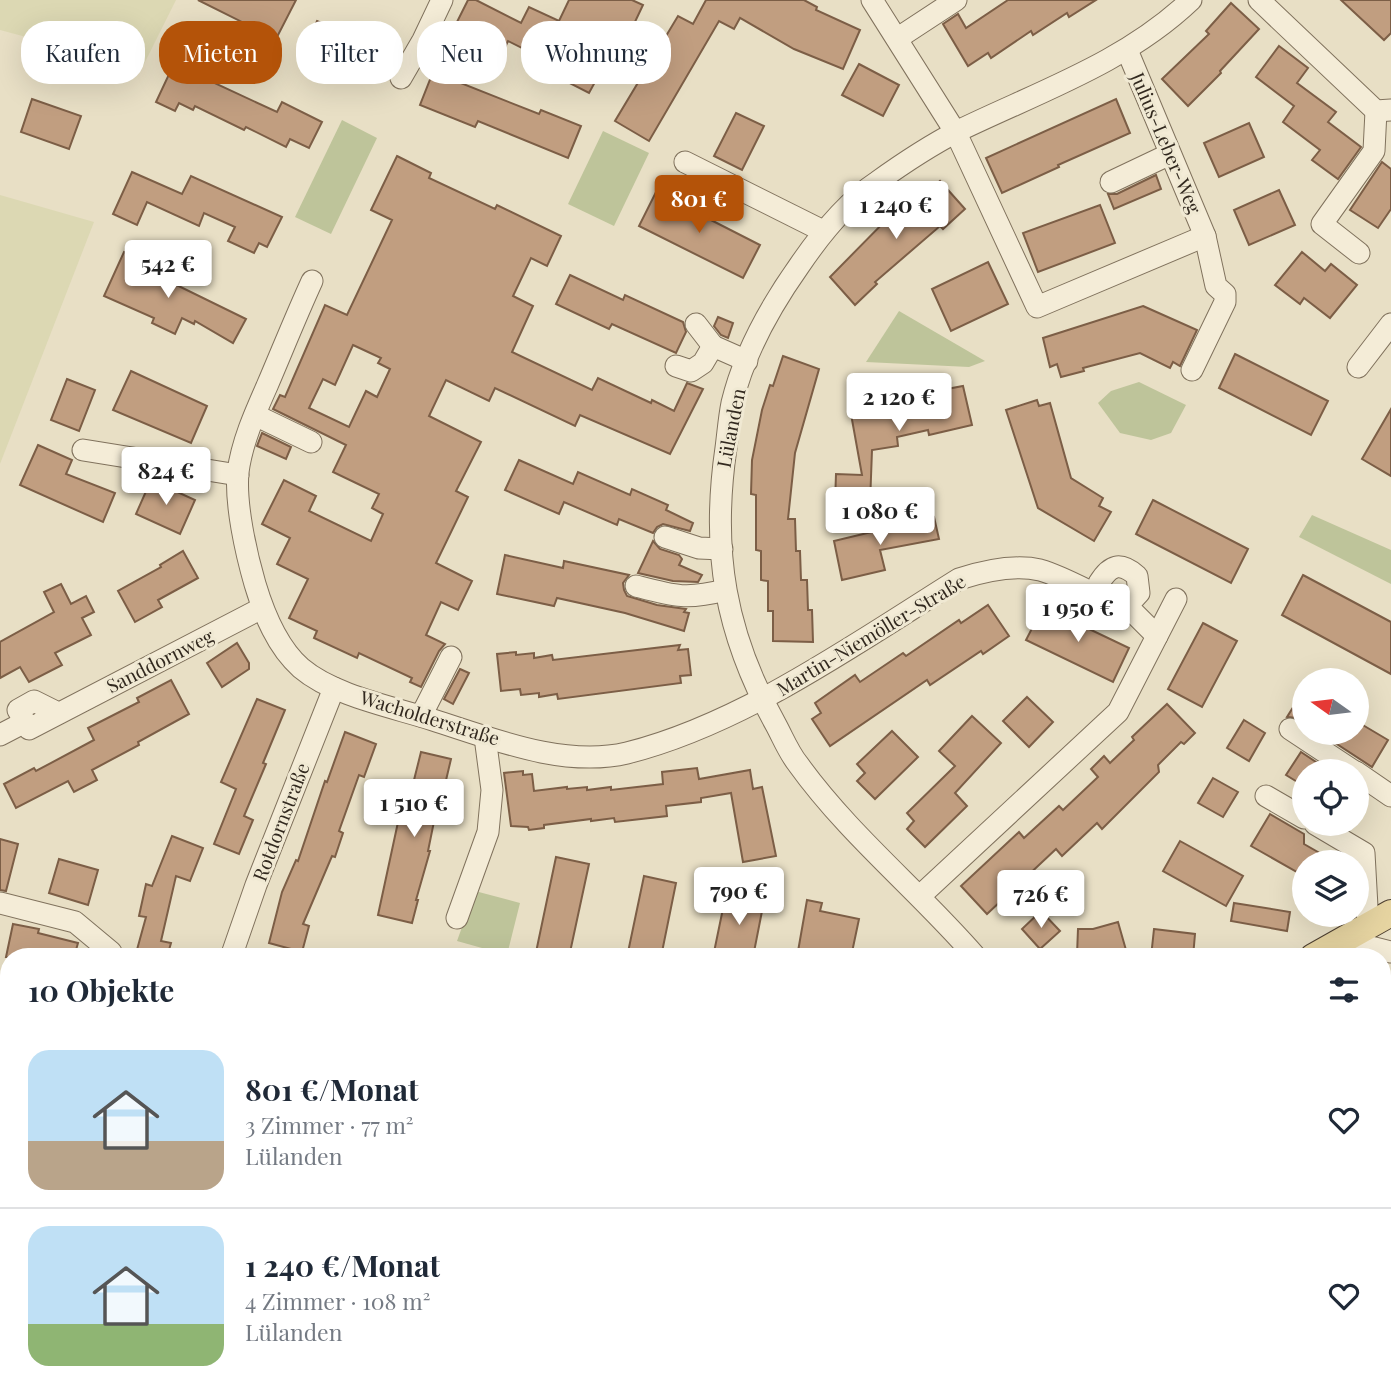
<!DOCTYPE html>
<html lang="de">
<meta charset="utf-8">
<style>
body{margin:0;font-family:"Playfair Display",serif;background:#f6f6f7;color:#1f2937;height:100vh;display:flex;flex-direction:column;font-size:26px;white-space:nowrap}
*{box-sizing:border-box;margin:0}
p{font-size:23px;color:#747a83}
.icon{flex:none;width:38px;height:38px;fill:none;stroke:currentColor;stroke-width:2;stroke-linecap:round;stroke-linejoin:round}
.map{position:relative;flex:1;overflow:hidden}
.drawer{position:absolute;left:0px;top:948px;width:1391px;height:450px;display:flex;flex-direction:column;background:#fff;border-radius:28px 28px 0 0;box-shadow:0 7px 28px #0002}
.drawer>*{flex:none}
.top-card{position:absolute;left:21px;top:21px;width:700px;height:63px;display:flex;gap:14px}
.needle{width:46px;rotate:284deg}
.buttons{position:absolute;left:1292px;top:668px;display:grid;gap:14px}
.buttons a{display:grid;place-items:center;width:77px;height:77px;border-radius:50%;background:#fff;box-shadow:0 7px 28px #0002;font-size:35px}
.price{position:absolute;translate:-50% -60px;padding:0 16px;border-radius:7px;background:#fff;color:#222;font-size:23px;line-height:46px;filter:drop-shadow(0 2px 4px #0008)}
.price::after{content:'';position:absolute;left:50%;top:42px;width:21px;height:16px;margin-left:-10px;background:inherit;clip-path:polygon(0 0,100% 0,50% 100%)}
.price.selected{background:#b45309;color:#fff}
ul{padding:0;list-style:none}
li{display:flex;align-items:center;gap:21px;height:175px;padding:0 28px}
li+li{border-top:2px solid #e0e1e3}
li span{display:grid;place-items:center;flex:none;width:196px;height:140px;border-radius:21px;color:#555}
li>.icon{margin-inline-start:auto}
span .icon{width:84px;height:84px;fill:#fffc;stroke-width:1}
li b{font-size:30px}
h2{display:flex;justify-content:space-between;align-items:center;height:84px;padding:0 28px;font-size:30px}
.tag{padding:0 24px;border-radius:28px;background:#fff;box-shadow:0 7px 28px #0002;font-size:24px;line-height:63px}
.tag.selected{background:#b45309;color:#fff}
.map>svg:first-child{display:block}
</style>
<div class="map">
<svg width="1391" height="1397" viewBox="0 0 1391 1397">
<rect width="100%" height="100%" fill="#e8dfc5"/>
<g fill="#dcd8b3">
<polygon points="0,0 176,0 142,68 0,30"/>
<polygon points="0,195 94,222 0,464"/>
<polygon points="1383,1113 1391,1114 1391,1239 1383,1238"/>
</g>
<g fill="#bec49a">
<polygon points="342,120 377,138 331,234 295,217"/>
<polygon points="603,131 649,153 614,226 568,204"/>
<polygon points="899,311 985,361 969,367 866,362"/>
<polygon points="1139,382 1186,405 1171,433 1151,440 1120,433 1098,403 1111,391"/>
<polygon points="1312,515 1391,550 1391,584 1299,537"/>
<polygon points="475,891 520,903 507,955 457,941"/>
<polygon points="9,1117 9,1185 0,1182 0,1150"/>
<polygon points="9,1362 9,1390 66,1390 70,1394 60,1397 0,1397 0,1365"/>
</g>
<g fill="#c19e80" stroke="#7c5e46" stroke-width="2" fill-rule="evenodd">
<polygon points="198,0 296,0 276,39"/>
<polygon points="468,0 476,0 521,23 529,7 559,21 569,0 632,0 643,5 625,43 618,40 589,93 552,74 556,65 508,41 495,69 442,43 449,28 453,30"/>
<polygon points="706,0 804,0 817,7 816,10 860,30 843,69 794,49 740,18 734,29 719,21 649,141 615,121 678,16 693,24"/>
<polygon points="1008,0 1096,0 1069,17 1067,13 1033,35 1031,31 991,58 988,53 968,66 943,24 958,14 966,28"/>
<polygon points="1341,0 1391,0 1391,33 1384,40"/>
<polygon points="1231,3 1259,29 1220,71 1221,73 1188,106 1162,79 1209,34 1206,31"/>
<polygon points="317,21 349,36 334,70 302,55"/>
<polygon points="1279,46 1308,68 1297,83 1336,112 1328,122 1361,147 1338,179 1312,160 1320,150 1283,122 1294,106 1256,77"/>
<polygon points="179,53 199,62 193,73 277,112 282,102 322,122 309,148 290,139 286,147 246,127 244,130 195,106 193,110 179,103 175,111 156,102"/>
<polygon points="859,64 899,85 883,116 842,95"/>
<polygon points="433,72 539,114 541,110 581,126 568,158 478,121 475,127 420,105"/>
<polygon points="32,99 81,116 69,149 21,132"/>
<polygon points="1116,99 1130,133 1058,165 1059,167 1002,193 986,158"/>
<polygon points="736,113 764,126 742,170 714,156"/>
<polygon points="1249,123 1264,157 1219,177 1204,143"/>
<path d="M397,156l34,17 -2,5 66,31 2,-4 64,31 -14,30 -16,-8 -18,38 20,10 -21,46 80,38 6,-12 53,25 1,-3 22,11 13,-28 16,6 -33,65 -90,-39 -5,11 -80,-38 -6,13 -43,-21 -17,36 52,26 -25,49 12,6 -32,66 36,18 -14,29 -17,-8 -15,33 19,9 -6,7 -18,36 -11,-5 2,-4 -53,-25 -2,5 -43,-20 3,-7 -28,-13 19,-39 -31,-15 13,-26 -28,-14 22,-44 32,16 -7,15 62,30 12,-27 -11,-6 7,-14 -46,-22 13,-27 -73,-36 7,-14 5,2 40,-92 22,10 45,-95 -21,-10zM353,345l28,13 -3,5 12,6 -13,28 -11,-6 -17,36 -40,-19 14,-29 12,6z"/>
<polygon points="1382,162 1391,169 1391,209 1378,228 1350,210"/>
<polygon points="132,172 182,194 191,176 282,217 267,247 259,243 254,253 228,241 235,227 204,213 199,226 147,202 137,225 113,214"/>
<polygon points="1156,175 1161,189 1114,209 1108,194 1117,194"/>
<polygon points="940,181 965,209 943,229 940,226 875,282 877,284 855,305 830,277 892,214 894,217 915,198 918,201"/>
<polygon points="1279,190 1295,225 1249,245 1234,210"/>
<polygon points="656,192 760,245 743,278 639,226"/>
<polygon points="1100,205 1115,243 1038,272 1023,233"/>
<polygon points="124,252 157,267 154,274 246,319 233,343 195,321 194,324 182,318 175,334 152,323 154,318 104,296"/>
<polygon points="1302,252 1325,271 1331,264 1357,285 1330,318 1304,298 1300,304 1275,285"/>
<polygon points="988,262 1008,304 951,331 932,289"/>
<polygon points="570,275 623,300 625,295 683,322 686,332 676,353 612,324 609,329 556,304"/>
<polygon points="1143,306 1197,330 1180,366 1173,362 1170,368 1140,353 1083,368 1084,371 1061,377 1057,364 1050,367 1043,338"/>
<polygon points="718,317 733,323 728,338 721,335 714,326"/>
<polygon points="1235,354 1328,401 1311,435 1219,388"/>
<polygon points="783,356 819,369 795,453 788,519 795,519 796,551 800,551 801,580 807,580 808,610 812,610 813,642 773,641 773,611 768,611 768,581 761,580 761,551 756,550 756,495 751,494 752,460 762,410 770,385 773,386"/>
<polygon points="131,371 207,406 191,443 113,410"/>
<polygon points="67,379 95,390 79,431 51,420"/>
<polygon points="963,386 972,425 929,435 928,430 897,437 898,446 872,450 870,504 835,503 836,474 862,475 851,414 891,408 889,400"/>
<polygon points="1037,400 1039,406 1050,403 1071,478 1103,498 1099,506 1111,512 1094,541 1038,508 1006,410"/>
<polygon points="1391,409 1391,476 1362,459"/>
<polygon points="262,433 291,447 286,459 257,446"/>
<polygon points="38,445 72,460 66,474 115,493 103,522 20,485"/>
<polygon points="519,460 573,484 578,472 630,495 632,489 668,505 666,510 693,523 690,531 663,524 657,527 653,533 619,519 617,525 564,502 559,514 505,490"/>
<polygon points="151,480 195,500 180,534 136,514"/>
<polygon points="1153,500 1248,549 1231,583 1136,534"/>
<polygon points="934,517 939,539 880,550 885,570 842,580 834,541"/>
<polygon points="653,541 660,549 679,555 682,559 679,565 702,575 698,582 673,581 638,573"/>
<polygon points="183,551 198,578 158,600 162,607 135,622 118,591 161,567 160,565"/>
<polygon points="505,555 563,568 564,561 629,575 623,583 624,590 627,596 657,605 686,609 684,612 689,613 684,631 625,613 557,598 554,606 497,594"/>
<polygon points="1303,575 1391,622 1391,674 1282,615"/>
<polygon points="61,584 71,604 86,596 94,612 82,618 91,635 55,653 62,665 29,682 20,667 0,678 0,642 54,612 44,592"/>
<polygon points="988,605 1009,636 983,654 981,651 930,685 927,680 830,746 812,719 821,713 815,703 855,675 860,682 903,653 906,656 959,620 961,623"/>
<polygon points="1043,607 1129,648 1113,682 1026,640"/>
<polygon points="1203,623 1237,641 1202,707 1168,689"/>
<polygon points="237,643 249,663 249,669 222,687 207,663"/>
<polygon points="680,645 678,650 688,649 691,675 680,676 681,683 558,699 557,694 539,697 539,693 521,695 520,689 501,691 497,654 516,652 516,655 534,653 534,658 552,655 553,660"/>
<polygon points="460,669 469,673 453,704 444,699"/>
<polygon points="171,680 189,714 138,742 139,745 92,770 97,780 74,792 68,781 16,808 4,784 34,768 36,771 94,740 88,728 139,702 137,698"/>
<polygon points="1304,690 1304,722 1297,718 1287,717"/>
<polygon points="1027,697 1053,722 1029,747 1003,721"/>
<polygon points="257,699 285,710 263,763 266,764 244,816 253,820 239,854 214,844 236,789 221,782"/>
<polygon points="1167,704 1195,733 1184,744 1181,742 1158,765 1159,772 1102,829 1097,823 1062,856 1056,849 987,914 961,886 1019,832 1024,838 1059,806 1063,810 1098,777 1091,769 1104,756 1110,763 1134,740 1132,737"/>
<polygon points="972,716 1001,743 955,793 967,806 925,847 907,829 914,821 907,813 955,766 939,751"/>
<polygon points="1244,720 1265,733 1249,761 1227,748"/>
<polygon points="1356,721 1388,740 1372,767 1320,733 1356,733"/>
<polygon points="892,731 918,757 875,799 857,781 865,773 857,764"/>
<polygon points="345,732 376,744 364,777 359,775 339,831 343,833 335,857 332,856 303,924 309,926 302,952 269,943 282,892 296,860 298,861 325,781 327,782"/>
<polygon points="421,752 451,759 443,793 440,792 428,851 430,851 416,900 418,900 412,923 378,915 403,799 409,800"/>
<polygon points="1301,752 1331,772 1304,772 1304,786 1286,775"/>
<polygon points="697,768 699,779 750,770 753,789 762,787 776,856 743,862 731,793 701,798 701,802 666,806 667,816 615,822 614,818 591,821 591,819 544,825 544,828 529,830 528,827 511,826 504,773 523,771 523,775 532,774 534,791 567,787 567,789 587,787 587,790 611,787 611,790 663,784 662,772"/>
<polygon points="1213,778 1238,792 1223,817 1198,803"/>
<polygon points="1270,814 1304,834 1304,844 1337,863 1304,863 1304,876 1251,846"/>
<polygon points="172,836 203,848 190,881 176,876 161,941 171,943 167,957 135,957 146,917 139,916 146,884 152,886"/>
<polygon points="0,839 18,844 6,891 0,890"/>
<polygon points="1180,841 1243,876 1226,906 1163,871"/>
<polygon points="556,857 589,864 569,957 535,957"/>
<polygon points="59,859 98,870 88,905 49,893"/>
<polygon points="644,876 676,883 661,957 627,957"/>
<polygon points="726,894 764,901 753,957 713,957"/>
<polygon points="807,900 822,903 820,911 859,919 851,957 797,957"/>
<polygon points="1234,903 1290,912 1287,931 1231,921"/>
<polygon points="1041,911 1060,931 1040,949 1022,929"/>
<polygon points="1118,922 1126,950 1109,955 1077,955 1078,929 1093,929"/>
<polygon points="13,924 39,929 38,933 78,943 74,957 6,957"/>
<polygon points="1154,929 1195,934 1193,957 1151,957"/>
</g>
<g fill="none" stroke-linecap="round" stroke-linejoin="round">
<defs>
<g id="minor">
<polyline points="872,0 956,133 1037,307 1205,236"/>
<polyline points="1259,0 1376,111 1391,110"/>
<polyline points="898,38 956,0"/>
<polyline points="1127,50 1205,236 1216,286 1225,294 1225,302 1192,370"/>
<polyline points="401,78 423,40 442,0"/>
<polyline points="685,162 823,231"/>
<polyline points="1111,182 1170,154"/>
<polyline points="1359,253 1322,224 1374,151 1376,111"/>
<path d="M312,281c-16,35 -30,70 -45,105 -12,27 -25,56 -29,86 -3,32 8,81 17,112 9,30 22,63 46,84 33,28 92,39 132,52 60,19 131,48 194,33 116,-29 231,-111 332,-174 25,-8 55,-15 81,-9 21,6 42,18 61,27"/>
<polyline points="696,324 713,346"/>
<polyline points="676,366 691,371 703,363 713,346 747,361"/>
<polyline points="1358,367 1391,324"/>
<polyline points="255,415 311,442"/>
<polyline points="83,450 238,475"/>
<polyline points="665,537 699,548 722,549"/>
<path d="M636,586c38,10 50,14 89,4"/>
<path d="M1127,606l12,-13 -2,-17c-17,-15 -27,-11 -38,7l2,14 11,9h15l30,30"/>
<polyline points="58,713 34,701 18,710 29,729 262,608"/>
<polyline points="421,716 451,657"/>
<polyline points="1290,729 1355,772"/>
<polyline points="0,735 25,722"/>
<polyline points="1356,772 1391,796"/>
<polyline points="1266,796 1304,818"/>
<polyline points="1315,824 1364,853 1368,925"/>
<polyline points="920,896 1118,712 1176,599"/>
<polyline points="0,903 75,922 111,952 113,957"/>
<polyline points="457,918 488,832 492,790 485,737"/>
<polyline points="1343,940 1391,952"/>
<polyline points="231,957 256,885 334,688"/>
<path d="M976,957c-57,-66 -127,-122 -178,-193 -9,-11 -15,-26 -22,-39 -51,-91 -65,-174 -50,-277 2,-15 3,-30 6,-45 12,-50 38,-96 67,-137 21,-31 46,-63 78,-84 25,-18 54,-37 81,-51 80,-39 167,-68 233,-131"/>
<polyline points="0,1086 9,1088"/>
<polyline points="1382,1333 1391,1324"/>
<polyline points="641,1390 648,1397"/>
<polyline points="614,1397 615,1391 622,1390"/>
<polyline points="952,1397 953,1390"/>
<polyline points="990,1397 993,1390"/>
<polyline points="1324,1397 1331,1390"/>
</g>
<g id="major">
<polyline points="1313,957 1391,913"/>
<polyline points="0,1341 9,1338"/>
</g>
</defs>
<use href="#minor" stroke="#80725d" stroke-width="23"/>
<use href="#major" stroke="#4f4031" stroke-width="28"/>
<use href="#minor" stroke="#f4ecd7" stroke-width="21"/>
<use href="#major" stroke="#e6d4a1" stroke-width="26"/>
</g>
<g text-anchor="middle" stroke-width="6" stroke-linejoin="round" paint-order="stroke">
<g font-size="19" fill="#32291f" stroke="#f0e9d3">
<text transform="translate(1166 143) rotate(67)" y="7">Julius-Leber-Weg</text>
<text transform="translate(731 428) rotate(-79)" y="7">Lülanden</text>
<text transform="translate(871 635) rotate(-31)" y="7">Martin-Niemöller-Straße</text>
<text transform="translate(160 661) rotate(-27)" y="7">Sanddornweg</text>
<text transform="translate(430 718) rotate(17)" y="7">Wacholderstraße</text>
<text transform="translate(281 822) rotate(-69)" y="7">Rotdornstraße</text>
</g>
</g>
</svg>
<div class="buttons">
<a><svg class="needle" viewBox="-14 -14 28 28"><path d="M0-13l5 13h-10z" fill="#e53935"/><path d="M0 13l5-13h-10z" fill="#747a83"/></svg></a>
<a><svg class="icon" aria-label="locate" viewBox="0 0 24 24"><circle cx="12" cy="12" r="6"/><path d="M12 2v4M12 18v4M2 12h4M18 12h4"/></svg></a>
<a><svg class="icon" aria-label="layers" viewBox="0 0 24 24"><path d="M12 4l9 5-9 5-9-5zM3 14l9 5 9-5"/></svg></a>
</div>
<b class="price selected" style="left:699px;top:235px">801 €</b>
<b class="price" style="left:896px;top:241px">1 240 €</b>
<b class="price" style="left:168px;top:300px">542 €</b>
<b class="price" style="left:899px;top:433px">2 120 €</b>
<b class="price" style="left:166px;top:507px">824 €</b>
<b class="price" style="left:880px;top:547px">1 080 €</b>
<b class="price" style="left:1078px;top:644px">1 950 €</b>
<b class="price" style="left:414px;top:839px">1 510 €</b>
<b class="price" style="left:739px;top:927px">790 €</b>
<b class="price" style="left:1041px;top:930px">726 €</b>
<div class="top-card">
<a class="tag">Kaufen</a>
<a class="tag selected">Mieten</a>
<a class="tag">Filter</a>
<a class="tag">Neu</a>
<a class="tag">Wohnung</a>
</div>
<section class="drawer">
<h2>10 Objekte<svg class="icon" aria-label="filters" viewBox="0 0 24 24"><path d="M4 7h16M4 17h16"/><circle cx="9" cy="7" r="2"/><circle cx="15" cy="17" r="2"/></svg></h2>
<ul>
<li><span style="background:linear-gradient(#bfe0f5 65%,#b9a48a 0)"><svg class="icon" aria-label="home" viewBox="0 0 24 24"><path d="M3 11l9-7 9 7M6 9v11h12V9"/></svg></span><div><b>801 €/Monat</b><p>3 Zimmer · 77 m²</p><p>Lülanden</p></div><svg class="icon" aria-label="heart" viewBox="0 0 24 24"><path d="M12 20l-8-8c-3-5 5-10 8-4 3-6 11-1 8 4z"/></svg></li>
<li><span style="background:linear-gradient(#bfe0f5 70%,#8fb573 0)"><svg class="icon" aria-label="home" viewBox="0 0 24 24"><path d="M3 11l9-7 9 7M6 9v11h12V9"/></svg></span><div><b>1 240 €/Monat</b><p>4 Zimmer · 108 m²</p><p>Lülanden</p></div><svg class="icon" aria-label="heart" viewBox="0 0 24 24"><path d="M12 20l-8-8c-3-5 5-10 8-4 3-6 11-1 8 4z"/></svg></li>
</ul>
</section>
</div>
